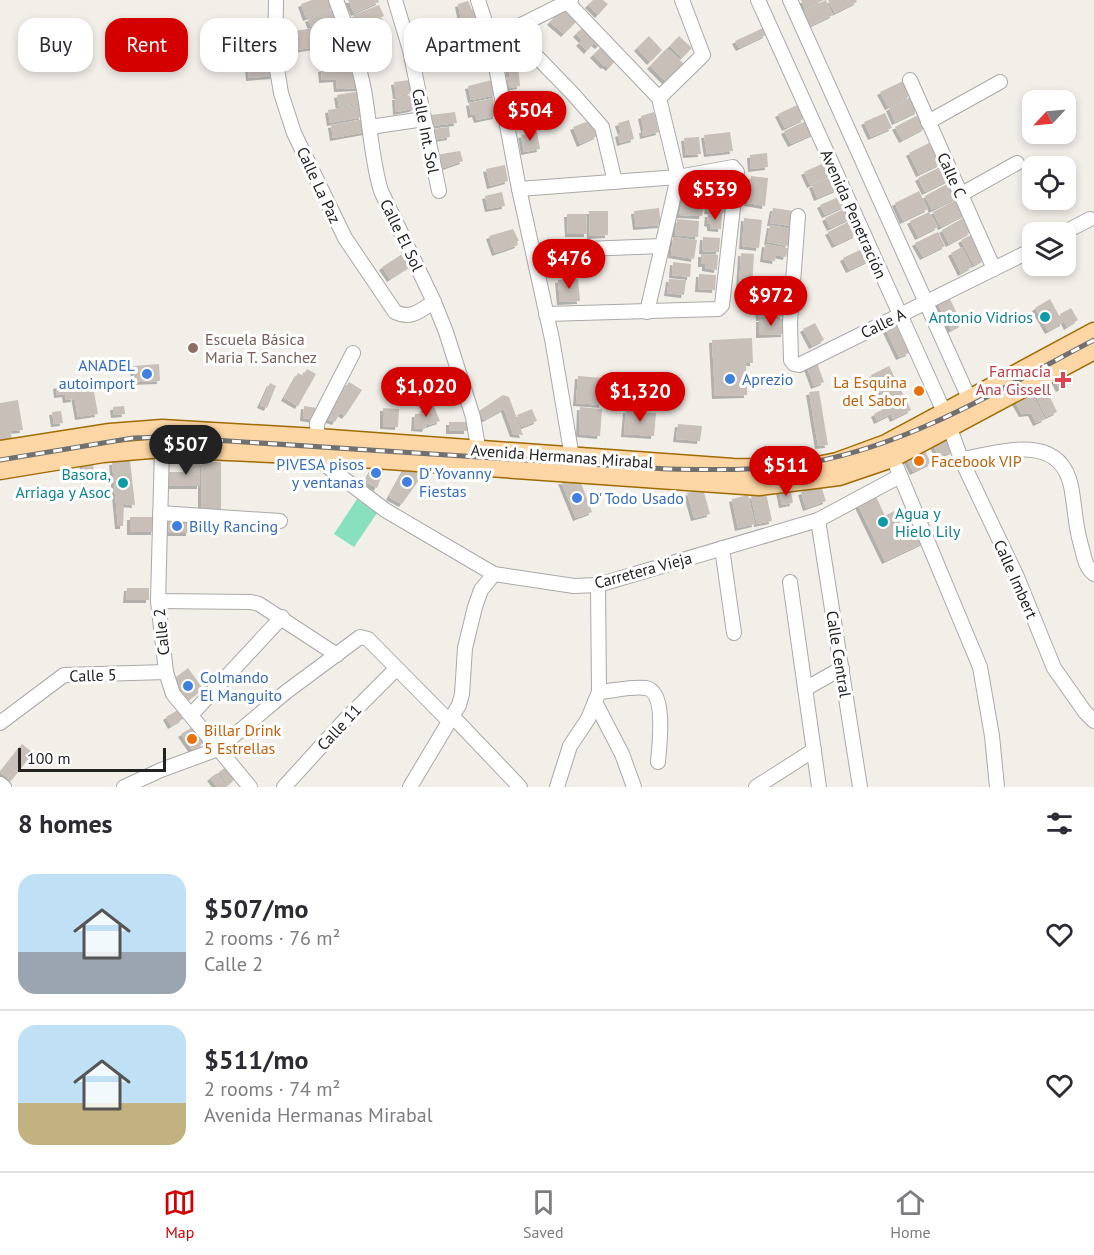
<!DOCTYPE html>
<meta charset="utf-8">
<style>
body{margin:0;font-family:"PT Sans",sans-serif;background:#f7f7f7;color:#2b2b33;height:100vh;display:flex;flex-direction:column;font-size:22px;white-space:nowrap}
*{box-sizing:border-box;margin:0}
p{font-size:20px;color:#7c7c81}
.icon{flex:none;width:33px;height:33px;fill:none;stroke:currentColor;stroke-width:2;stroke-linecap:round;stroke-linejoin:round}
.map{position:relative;height:787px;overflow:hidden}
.side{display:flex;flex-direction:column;background:#fff;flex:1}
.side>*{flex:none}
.guide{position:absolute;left:18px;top:18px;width:600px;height:54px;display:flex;gap:12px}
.needle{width:39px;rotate:244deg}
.fabs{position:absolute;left:1022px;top:90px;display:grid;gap:12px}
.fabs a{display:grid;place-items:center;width:54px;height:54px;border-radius:12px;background:#fff;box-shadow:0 3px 9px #0003;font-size:30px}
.scale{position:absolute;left:18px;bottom:15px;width:148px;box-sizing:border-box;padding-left:6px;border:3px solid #222;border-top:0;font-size:16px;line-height:21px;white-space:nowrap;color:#222;-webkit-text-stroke:4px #fff;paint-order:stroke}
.price{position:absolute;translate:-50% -51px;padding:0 14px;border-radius:21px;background:#d40000;color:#fff;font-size:20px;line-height:39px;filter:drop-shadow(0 2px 3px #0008)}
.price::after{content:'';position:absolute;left:50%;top:36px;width:18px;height:14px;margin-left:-9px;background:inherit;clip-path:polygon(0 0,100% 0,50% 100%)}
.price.on{background:#222;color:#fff}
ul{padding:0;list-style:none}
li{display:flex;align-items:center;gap:18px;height:150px;padding:0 18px}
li+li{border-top:2px solid #e1e1e2}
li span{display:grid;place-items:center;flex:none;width:168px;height:120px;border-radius:18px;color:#555}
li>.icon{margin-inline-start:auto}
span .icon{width:72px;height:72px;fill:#fffc;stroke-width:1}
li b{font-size:26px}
h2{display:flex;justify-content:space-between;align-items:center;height:72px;padding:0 18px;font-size:26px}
.chip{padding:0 21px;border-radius:18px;background:#fff;box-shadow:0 3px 9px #0003;font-size:21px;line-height:54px}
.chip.on{background:#d40000;color:#fff}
.tabs{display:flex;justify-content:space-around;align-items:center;height:84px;border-top:2px solid #e1e1e2;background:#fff;font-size:16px;color:#7c7c81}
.tabs a{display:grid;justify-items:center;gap:3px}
.tabs .on{color:#d40000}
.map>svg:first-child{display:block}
</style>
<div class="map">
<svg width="1094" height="787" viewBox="0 0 1094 787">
<defs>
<filter id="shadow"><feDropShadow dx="-3" dy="3" stdDeviation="0" flood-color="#0004"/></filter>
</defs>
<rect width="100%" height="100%" fill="#f2efe9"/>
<polygon fill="#88e0be" points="357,499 377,513 354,547 334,534"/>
<g fill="#c7bfb8" filter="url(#shadow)">
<polygon points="312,0 331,0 334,8 306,18 301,4"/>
<polygon points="348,0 378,0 379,2 354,13"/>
<polygon points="593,0 603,0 608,4 598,15 588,5"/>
<polygon points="801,0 824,0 805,9"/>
<polygon points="826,0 833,15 808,27 801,12"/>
<polygon points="828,0 856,0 857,2 835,13"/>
<polygon points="468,1 472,10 475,9 478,22 475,27 476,32 464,34 458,4"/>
<polygon points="379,5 384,16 357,26 353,15"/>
<polygon points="563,8 577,21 564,34 550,22"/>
<polygon points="334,9 337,17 320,23 337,18 340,25 321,32 318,24 311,27 308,19"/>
<polygon points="382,18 387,30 365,39 362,32 359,33 357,28"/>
<polygon points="584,26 601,43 598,46 594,43 587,51 579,43 582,40 576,34"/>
<polygon points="313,28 316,47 285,52 283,33"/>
<polygon points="763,28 766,35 739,48 735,41"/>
<polygon points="386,32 391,44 370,53 365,40"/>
<polygon points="479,36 483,59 466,62 464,53 471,52 469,38"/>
<polygon points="649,36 662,50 650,62 637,48"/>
<polygon points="679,36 692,48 682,58 670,46"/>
<polygon points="518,40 520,49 514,50 515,55 506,57 503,43"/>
<polygon points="601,47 617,59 609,68 605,65 604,66 593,55"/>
<polygon points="667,48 684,64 666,82 650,66"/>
<polygon points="271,64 274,76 249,78 248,66"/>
<polygon points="518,65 520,86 510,88 507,77 510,77 508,67"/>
<polygon points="355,66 359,77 350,79 359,78 360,88 337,89 336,79 322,80 321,69"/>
<polygon points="410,80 411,94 396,96 394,82"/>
<polygon points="492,80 496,95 471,100 468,86"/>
<polygon points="903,81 910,96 888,107 880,92"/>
<polygon points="360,91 362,103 339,107 337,95"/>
<polygon points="415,95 417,106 412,109 396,112 395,97"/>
<polygon points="911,97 918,111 895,122 889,108"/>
<polygon points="493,98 496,116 477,120 475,114 471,115 469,103"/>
<polygon points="359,105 362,117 330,123 328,110"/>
<polygon points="797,105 804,119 785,128 778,114"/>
<polygon points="455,112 457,123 432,126 431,115"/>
<polygon points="654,112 659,132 643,136 642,130 644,130 641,116"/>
<polygon points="885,113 892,128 871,137 864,122"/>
<polygon points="918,115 925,128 902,140 895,127"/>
<polygon points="364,119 366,132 333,138 331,125"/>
<polygon points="591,120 597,136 580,144 573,127"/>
<polygon points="629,120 634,139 620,143 618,134 621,133 618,123"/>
<polygon points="808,120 815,133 791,144 784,131"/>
<polygon points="449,127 450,137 433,140 431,129"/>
<polygon points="537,132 540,149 524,152 521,135"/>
<polygon points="730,132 733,151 707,154 704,135"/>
<polygon points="699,137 701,154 686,155 684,138"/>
<polygon points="929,143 940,164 919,174 909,153"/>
<polygon points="460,151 463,161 440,169 435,155"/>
<polygon points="767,153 768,167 751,169 750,155"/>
<polygon points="826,162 832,174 810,185 804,172"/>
<polygon points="505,165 508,181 490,186 486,169"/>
<polygon points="942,166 949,180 925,192 918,178"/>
<polygon points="732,170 729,193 709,190 712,172"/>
<polygon points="751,176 768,178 765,206 747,203"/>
<polygon points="832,176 838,189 817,198 812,185"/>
<polygon points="949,183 957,198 932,210 925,196"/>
<polygon points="919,191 928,209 903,221 895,203"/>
<polygon points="502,192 505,206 488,209 485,196"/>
<polygon points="710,192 727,195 725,213 707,211"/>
<polygon points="684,195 705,199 702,216 679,215"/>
<polygon points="841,196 845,206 825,215 820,205"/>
<polygon points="958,199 966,214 941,227 933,212"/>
<polygon points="659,208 661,225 636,227 634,211"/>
<polygon points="773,208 794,211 792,226 770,223"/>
<polygon points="846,208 851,218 830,228 825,218"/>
<polygon points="589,211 608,211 608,235 590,236"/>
<polygon points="929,212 938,227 918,237 910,221"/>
<polygon points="567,214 586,214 587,234 568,234"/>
<polygon points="708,214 722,215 721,229 710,228 710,224 707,223"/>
<polygon points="744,218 762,220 759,248 742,246"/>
<polygon points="963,218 971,232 949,244 942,230"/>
<polygon points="677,219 699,221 698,237 675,235"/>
<polygon points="850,221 856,235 835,245 828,232"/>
<polygon points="770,225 791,229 788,246 767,242"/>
<polygon points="513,229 519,241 517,241 518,245 495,253 489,236"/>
<polygon points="938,232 945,246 923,257 915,243"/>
<polygon points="973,234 985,259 974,265 961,240"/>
<polygon points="673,237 697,240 694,259 671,255"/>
<polygon points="703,237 720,238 719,252 702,251"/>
<polygon points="765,244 788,248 786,257 776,255 775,261 763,259"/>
<polygon points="962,247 972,267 961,273 951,253"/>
<polygon points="864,248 870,260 849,270 843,258"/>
<polygon points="404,253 412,265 390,279 382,267"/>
<polygon points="741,253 754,254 752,288 739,287"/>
<polygon points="701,254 718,255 717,270 705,268 705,264 701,264"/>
<polygon points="673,262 691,264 690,277 672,275"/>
<polygon points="699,274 716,275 715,290 698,289"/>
<polygon points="578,279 580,301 560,302 558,280"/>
<polygon points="669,279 686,280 684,295 667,293"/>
<polygon points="949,297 962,324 951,330 937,302"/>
<polygon points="1050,299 1063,323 1048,331 1035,308"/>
<polygon points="782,301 783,316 759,318 758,303"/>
<polygon points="1071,308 1078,320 1067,327 1060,314"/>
<polygon points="759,319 783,319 784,334 759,335"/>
<polygon points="815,323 824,340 812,346 803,329"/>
<polygon points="896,325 909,353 899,357 886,330"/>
<polygon points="752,338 753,363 746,363 747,395 715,396 712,340"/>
<polygon points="817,363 824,382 814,386 807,367"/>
<polygon points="159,364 160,381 134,382 133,366"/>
<polygon points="889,366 911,410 893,419 891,414 877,421 874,414 887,407 871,375"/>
<polygon points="307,369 316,374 298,406 284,398 298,373 303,376"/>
<polygon points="1063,374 1068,384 1059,389 1054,379"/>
<polygon points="578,376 604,378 602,405 576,403"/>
<polygon points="349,382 362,390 345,416 340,413 335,422 326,419"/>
<polygon points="71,383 74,399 66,400 65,394 57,395 56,386"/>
<polygon points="270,383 276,386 267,408 260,405"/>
<polygon points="1044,384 1057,412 1046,417 1033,390"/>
<polygon points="93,386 98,414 78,417 73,389"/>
<polygon points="819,391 828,445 818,446 809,392"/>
<polygon points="1031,391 1045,419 1036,423 1031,413 1022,414 1014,400"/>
<polygon points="503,395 509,397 523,435 513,434 504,409 484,420 479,411"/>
<polygon points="18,400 23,430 11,431 12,444 62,435 66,457 0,468 0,403"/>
<polygon points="433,404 440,421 429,425 428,421 425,429 414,428 415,414 425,413 423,408"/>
<polygon points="124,406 125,414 114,415 113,407"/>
<polygon points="304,406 317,408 315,420 303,418"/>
<polygon points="580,407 602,409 600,436 579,434"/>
<polygon points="383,408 399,409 398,427 383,426"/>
<polygon points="532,409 537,421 522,427 517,415"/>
<polygon points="626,410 656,413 654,436 624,434"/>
<polygon points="61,411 63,423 54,424 52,412"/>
<rect x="449" y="422" width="18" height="9"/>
<polygon points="678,424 702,426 700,441 676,439"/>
<polygon points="946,436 953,451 939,457 932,443"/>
<polygon points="924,449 931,463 913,472 907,460"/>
<polygon points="92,460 95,476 85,477 82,462"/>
<polygon points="130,460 135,505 124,504 123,526 118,526 112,462"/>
<polygon points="186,461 200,462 200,486 168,486 168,472 186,472"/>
<rect x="201" y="462" width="20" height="47"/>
<polygon points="375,463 386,464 377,488 365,482"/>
<polygon points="406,466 428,467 402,504 389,497"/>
<polygon points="561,481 581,483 592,512 576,518"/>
<polygon points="821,486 826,501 806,508 801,492"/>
<polygon points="790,488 793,503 782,505 779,490"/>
<polygon points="703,489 710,514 694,518 687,493"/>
<polygon points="874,492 885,516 894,511 905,534 918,528 925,542 885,561 856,501"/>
<polygon points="766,493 772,521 757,524 751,496"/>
<polygon points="748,495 755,524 738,528 732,499"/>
<rect x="130" y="517" width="24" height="15"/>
<rect x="164" y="519" width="25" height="14"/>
<polygon points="127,588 149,588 149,600 126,600"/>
<polygon points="188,668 203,689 190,699 185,700 172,684 172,680"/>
<polygon points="178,710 183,719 171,726 166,717"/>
<polygon points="193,727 204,743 192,750 181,734"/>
<polygon points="22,744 33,753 11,781 0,772"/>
<polygon points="226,767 235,779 228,785 219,772"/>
<polygon points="217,773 227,786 226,787 217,787 210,778"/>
</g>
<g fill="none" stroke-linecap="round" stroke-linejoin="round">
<defs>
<g id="minor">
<path d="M276,0l-1,57 6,36 13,40 51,105 50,74c17,8 25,-2 39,-10"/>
<path d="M336,0c11,29 22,59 28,90 6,33 7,68 17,101l53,111 12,30 27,85 7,42"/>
<polyline points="395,0 410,50 439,191"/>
<polyline points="478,0 491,40 519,189 552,339 572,457"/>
<polyline points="758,0 945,414 961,459 1017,577 1054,668 1085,712 1094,721"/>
<polyline points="790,0 973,407"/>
<polyline points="567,2 659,98 678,177 647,312"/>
<polyline points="510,29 573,94 602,127 615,182"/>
<polyline points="491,40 571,0"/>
<polyline points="910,80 994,269"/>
<polyline points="659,98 703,55 682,0"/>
<polyline points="928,122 1000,82"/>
<polyline points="370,127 424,119"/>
<polyline points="519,189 678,177 733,167 737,172 722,305 718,309 546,314"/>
<polyline points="960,195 1017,163"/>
<polyline points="798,216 790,322 791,360 794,364 799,365 1032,250"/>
<polyline points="1065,232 1090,219"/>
<polyline points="534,251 662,246"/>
<polyline points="353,353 317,423 318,455 323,463 385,510 494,574 574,586 598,585 818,520 900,476"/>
<polyline points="162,448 158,601 166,672 173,694 250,787"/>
<path d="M961,459c39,-6 98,-28 110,27 4,20 4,40 10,59 3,11 4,22 13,29"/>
<polyline points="897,468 980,667 992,736 997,787"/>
<polyline points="160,513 280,521"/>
<polyline points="818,520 860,787"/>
<polyline points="722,548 734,633"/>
<polyline points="790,582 819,787"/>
<polyline points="158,601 251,602 259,604 337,655"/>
<polyline points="805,689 842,668"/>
<path d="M599,692c14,-1 33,-6 47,-4 21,4 13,59 12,74"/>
<polyline points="595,702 622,754 634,787"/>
<polyline points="191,715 282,617"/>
<polyline points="0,723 64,675 166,672"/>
<polyline points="0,784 4,787"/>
<polyline points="124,787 161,770 218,749 286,692 360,637 368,639 445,717 457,721 520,787"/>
<polyline points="284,787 344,721 396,669"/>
<polyline points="410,787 459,705 462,694 465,648 475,607 481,590 494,574"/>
<polyline points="557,787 570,746 588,719 599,692 598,585"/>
<polyline points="756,787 814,750"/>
</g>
<g id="major">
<polyline points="0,450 110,433 162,429 317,438 733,468 803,469 837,462 886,444 1094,332"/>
<polyline points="0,470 103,453 162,448 318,455 759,486 839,476 892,458 1094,350"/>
</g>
</defs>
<use href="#minor" stroke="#a9a9a9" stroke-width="16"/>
<use href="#major" stroke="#a06b00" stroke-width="21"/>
<use href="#minor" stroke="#fff" stroke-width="14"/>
<use href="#major" stroke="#fcd6a4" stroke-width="18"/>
<defs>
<path id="rail" d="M0,460l133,-22 33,-1 501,32c49,1 97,2 146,-7 101,-19 191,-75 281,-122"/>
</defs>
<use href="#rail" stroke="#707070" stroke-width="5"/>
<use href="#rail" stroke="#fff" stroke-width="3" stroke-dasharray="9" stroke-linecap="butt"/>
</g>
<g fill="#0f9aa8" stroke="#fff" stroke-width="2">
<circle cx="1045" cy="317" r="6"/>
<circle cx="123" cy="483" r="6"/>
<circle cx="883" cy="522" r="6"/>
</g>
<circle fill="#8d6e63" stroke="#fff" stroke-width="2" cx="193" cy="348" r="6"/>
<g fill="#3f7fe0" stroke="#fff" stroke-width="2">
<circle cx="147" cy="374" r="6"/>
<circle cx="730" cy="379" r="6"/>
<circle cx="376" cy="473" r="6"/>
<circle cx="407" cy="482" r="6"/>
<circle cx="577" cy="498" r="6"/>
<circle cx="177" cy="526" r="6"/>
<circle cx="188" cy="686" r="6"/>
</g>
<path fill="#e0444e" stroke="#fff" stroke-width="2" d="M1060 371h6v6h6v6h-6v6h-6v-6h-6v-6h6z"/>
<g fill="#e8710a" stroke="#fff" stroke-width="2">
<circle cx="919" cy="391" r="6"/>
<circle cx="919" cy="461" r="6"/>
<circle cx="192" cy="739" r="6"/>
</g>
<g text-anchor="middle" stroke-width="6" stroke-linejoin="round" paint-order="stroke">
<g font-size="16" fill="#222" stroke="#fff">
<text transform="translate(426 131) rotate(79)" y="6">Calle Int. Sol</text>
<text transform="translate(952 175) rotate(66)" y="6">Calle C</text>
<text transform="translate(319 185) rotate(65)" y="6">Calle La Paz</text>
<text transform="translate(854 214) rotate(66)" y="6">Avenida Penetración</text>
<text transform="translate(402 235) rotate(64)" y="6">Calle El Sol</text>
<text transform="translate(883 323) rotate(-26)" y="6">Calle A</text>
<text transform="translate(562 456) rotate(4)" y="6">Avenida Hermanas Mirabal</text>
<text transform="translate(643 570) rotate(-15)" y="6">Carretera Vieja</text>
<text transform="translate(1016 579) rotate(66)" y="6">Calle Imbert</text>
<text transform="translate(161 632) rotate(-96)" y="6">Calle 2</text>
<text transform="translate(839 654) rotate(81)" y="6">Calle Central</text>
<text transform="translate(93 675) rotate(-2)" y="6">Calle 5</text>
<text transform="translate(339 727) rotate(-47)" y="6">Calle 11</text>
</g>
<g font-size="16" fill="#0d838f" stroke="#fff" text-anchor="end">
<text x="1033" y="323">Antonio Vidrios</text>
<text x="111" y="480">Basora,<tspan x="111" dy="18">Arriaga y Asoc</tspan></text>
<text x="895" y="519" text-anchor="start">Agua y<tspan x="895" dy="18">Hielo Lily</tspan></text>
</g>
<g font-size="16" fill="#785e54" stroke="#fff" text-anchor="start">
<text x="205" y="345">Escuela Básica<tspan x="205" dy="18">Maria T. Sanchez</tspan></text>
</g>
<g font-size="16" fill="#366cbe" stroke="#fff" text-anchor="start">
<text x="135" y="371" text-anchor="end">ANADEL<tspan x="135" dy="18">autoimport</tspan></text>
<text x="742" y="385">Aprezio</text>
<text x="364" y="470" text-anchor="end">PIVESA pisos<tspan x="364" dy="18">y ventanas</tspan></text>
<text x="419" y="479">D' Yovanny<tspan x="419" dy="18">Fiestas</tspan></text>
<text x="589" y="504">D' Todo Usado</text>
<text x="189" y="532">Billy Rancing</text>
<text x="200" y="683">Colmando<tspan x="200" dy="18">El Manguito</tspan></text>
</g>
<g font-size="16" fill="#be3a42" stroke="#fff" text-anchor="end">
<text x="1051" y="377">Farmacia<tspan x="1051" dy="18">Ana Gissell</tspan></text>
</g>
<g font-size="16" fill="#c56008" stroke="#fff" text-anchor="start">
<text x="907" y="388" text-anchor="end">La Esquina<tspan x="907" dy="18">del Sabor</tspan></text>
<text x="931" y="467">Facebook VIP</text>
<text x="204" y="736">Billar Drink<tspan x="204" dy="18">5 Estrellas</tspan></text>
</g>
</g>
</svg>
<div class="fabs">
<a><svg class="needle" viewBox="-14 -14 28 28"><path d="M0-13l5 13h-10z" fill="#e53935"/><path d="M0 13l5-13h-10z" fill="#7c7c81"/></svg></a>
<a><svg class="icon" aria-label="locate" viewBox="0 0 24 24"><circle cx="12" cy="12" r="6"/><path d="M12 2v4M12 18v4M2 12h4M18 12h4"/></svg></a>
<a><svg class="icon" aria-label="layers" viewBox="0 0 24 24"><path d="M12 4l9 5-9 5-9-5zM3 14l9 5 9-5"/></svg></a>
</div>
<div class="scale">100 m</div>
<b class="price" style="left:530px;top:142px">$504</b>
<b class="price" style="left:715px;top:221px">$539</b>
<b class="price" style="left:569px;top:290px">$476</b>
<b class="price" style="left:771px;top:327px">$972</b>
<b class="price" style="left:426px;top:418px">$1,020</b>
<b class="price" style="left:640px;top:423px">$1,320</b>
<b class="price on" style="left:186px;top:476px">$507</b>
<b class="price" style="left:786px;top:497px">$511</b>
<div class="guide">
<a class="chip">Buy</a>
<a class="chip on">Rent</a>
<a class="chip">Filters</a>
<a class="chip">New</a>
<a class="chip">Apartment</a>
</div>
</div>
<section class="side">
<h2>8 homes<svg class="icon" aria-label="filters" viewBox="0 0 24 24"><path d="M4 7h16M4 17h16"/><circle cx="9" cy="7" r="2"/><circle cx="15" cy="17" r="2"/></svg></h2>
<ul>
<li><span style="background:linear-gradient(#bfe0f5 65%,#9aa5b1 0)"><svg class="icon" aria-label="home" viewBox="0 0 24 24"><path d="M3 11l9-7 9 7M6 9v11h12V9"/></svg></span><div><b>$507/mo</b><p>2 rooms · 76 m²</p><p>Calle 2</p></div><svg class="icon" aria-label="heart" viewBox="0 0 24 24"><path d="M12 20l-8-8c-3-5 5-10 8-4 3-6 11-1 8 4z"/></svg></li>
<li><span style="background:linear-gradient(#bfe0f5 65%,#c2b280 0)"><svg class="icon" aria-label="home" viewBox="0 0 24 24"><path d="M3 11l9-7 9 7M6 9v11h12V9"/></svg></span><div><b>$511/mo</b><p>2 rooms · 74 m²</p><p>Avenida Hermanas Mirabal</p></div><svg class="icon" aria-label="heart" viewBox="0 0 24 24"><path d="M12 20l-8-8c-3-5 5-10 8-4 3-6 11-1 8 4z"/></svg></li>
</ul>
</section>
<nav class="tabs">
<a class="on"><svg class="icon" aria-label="map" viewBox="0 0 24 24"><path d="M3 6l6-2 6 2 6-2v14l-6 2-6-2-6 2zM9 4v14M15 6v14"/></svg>Map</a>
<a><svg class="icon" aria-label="saved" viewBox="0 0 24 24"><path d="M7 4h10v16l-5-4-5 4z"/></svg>Saved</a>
<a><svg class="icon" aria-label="home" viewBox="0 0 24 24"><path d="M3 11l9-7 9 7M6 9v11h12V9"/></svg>Home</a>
</nav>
